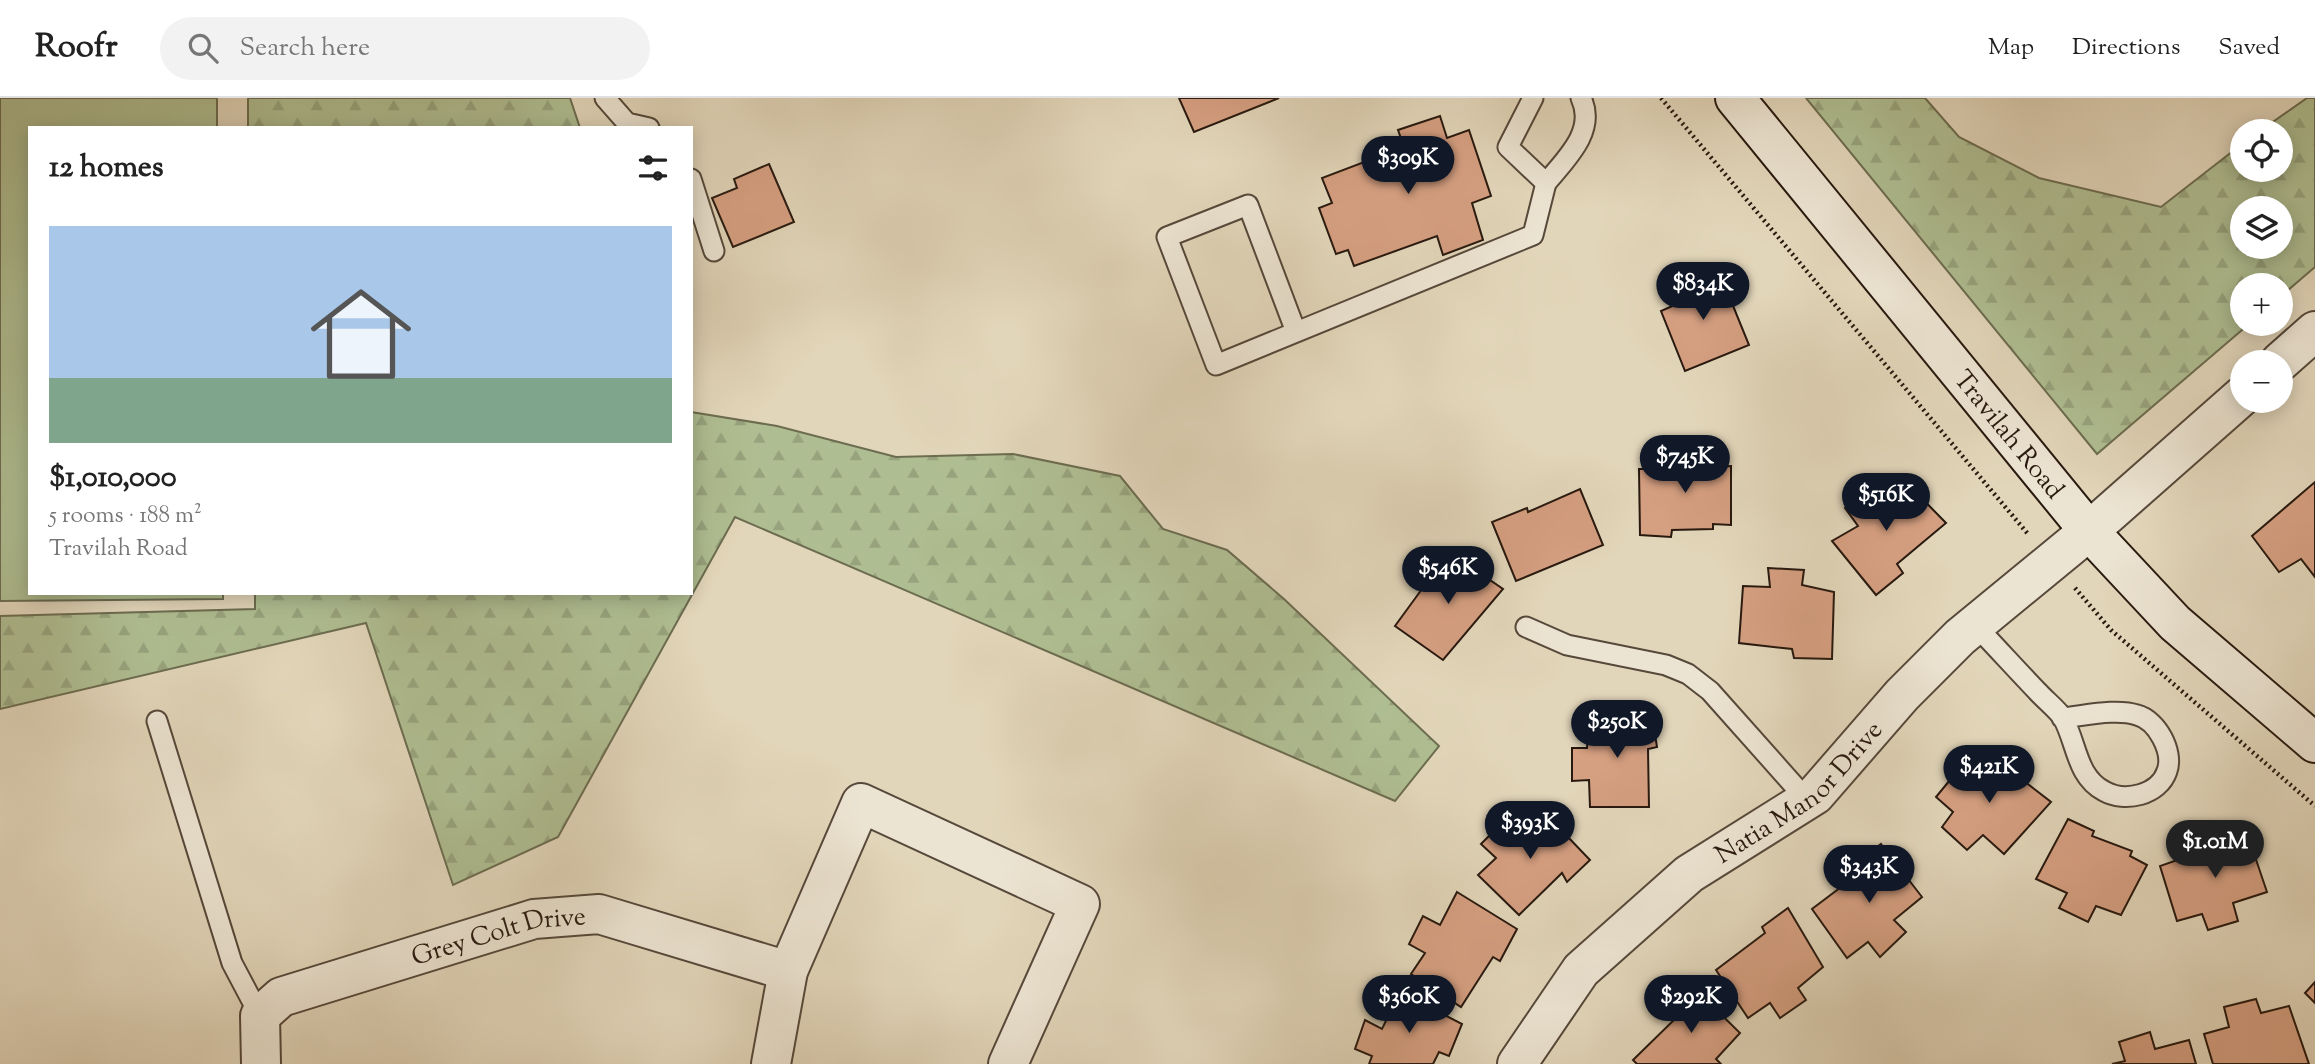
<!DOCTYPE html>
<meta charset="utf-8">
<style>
body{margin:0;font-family:"Sorts Mill Goudy",serif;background:#f2f2f2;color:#222;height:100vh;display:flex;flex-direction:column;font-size:26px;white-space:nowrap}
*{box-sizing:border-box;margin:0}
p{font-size:23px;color:#767676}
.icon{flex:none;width:38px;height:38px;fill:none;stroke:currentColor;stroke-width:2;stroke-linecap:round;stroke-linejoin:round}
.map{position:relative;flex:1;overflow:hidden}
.sheet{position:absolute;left:28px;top:28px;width:665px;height:469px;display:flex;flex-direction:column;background:#fff;border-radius:0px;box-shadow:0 4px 18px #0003}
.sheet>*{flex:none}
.fabs{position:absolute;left:2230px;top:21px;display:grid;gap:14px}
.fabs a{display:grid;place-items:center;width:63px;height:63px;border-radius:50%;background:#fff;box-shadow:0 4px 18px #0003;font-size:35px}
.price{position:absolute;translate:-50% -60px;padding:0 16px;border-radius:24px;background:#111827;color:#fff;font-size:23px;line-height:46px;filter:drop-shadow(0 2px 4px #0008)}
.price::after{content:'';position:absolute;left:50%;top:42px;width:21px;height:16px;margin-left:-10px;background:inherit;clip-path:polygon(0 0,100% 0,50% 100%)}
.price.on{background:#222;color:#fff}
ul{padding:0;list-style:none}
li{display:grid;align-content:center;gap:14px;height:371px;padding:0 21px}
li+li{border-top:2px solid #e0e0e0}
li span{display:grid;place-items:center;height:217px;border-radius:0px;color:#555}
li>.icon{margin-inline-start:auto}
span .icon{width:126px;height:126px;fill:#fffc;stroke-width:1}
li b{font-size:30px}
h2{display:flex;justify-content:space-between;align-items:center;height:84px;padding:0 21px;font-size:30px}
header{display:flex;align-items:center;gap:42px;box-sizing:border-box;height:98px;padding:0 35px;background:#fff;border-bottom:2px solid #e0e0e0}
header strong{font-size:33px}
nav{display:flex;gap:38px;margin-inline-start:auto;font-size:24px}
.search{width:490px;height:63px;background:#f2f2f2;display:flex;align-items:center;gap:18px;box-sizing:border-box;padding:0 24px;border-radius:38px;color:#767676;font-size:26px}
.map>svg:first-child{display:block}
</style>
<header>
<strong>Roofr</strong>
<div class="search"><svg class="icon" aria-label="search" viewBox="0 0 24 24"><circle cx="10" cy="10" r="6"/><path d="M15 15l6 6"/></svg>Search here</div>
<nav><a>Map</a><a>Directions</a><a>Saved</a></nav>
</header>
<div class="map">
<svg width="2315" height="966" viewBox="0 0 2315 966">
<defs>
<pattern id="forest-firs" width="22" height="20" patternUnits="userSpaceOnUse" patternTransform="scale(1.75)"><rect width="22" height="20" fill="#afbe92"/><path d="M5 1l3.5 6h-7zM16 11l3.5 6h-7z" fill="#97a37d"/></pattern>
</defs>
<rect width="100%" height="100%" fill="#e2d6ba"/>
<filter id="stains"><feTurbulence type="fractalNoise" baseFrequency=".00286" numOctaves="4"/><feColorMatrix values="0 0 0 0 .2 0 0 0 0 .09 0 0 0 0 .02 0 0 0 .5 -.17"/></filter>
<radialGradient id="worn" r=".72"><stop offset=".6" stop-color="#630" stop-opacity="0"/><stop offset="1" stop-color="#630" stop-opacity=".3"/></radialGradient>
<g fill="url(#forest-firs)" stroke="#6c6c50" stroke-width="2" fill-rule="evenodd">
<polygon points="248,0 570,0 580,30 248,30"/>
<path d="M1806,0h119l34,39 80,41 122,29 81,-63v26h38v-39h-20l47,-33h8v169l-35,30v-12h-38v39h7l-152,130zM2242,110h38v39h-38z"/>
<polygon points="691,314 777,328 896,359 1013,356 1120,378 1163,431 1227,452 1284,501 1439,648 1395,703 735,419 558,739 453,787 366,525 0,611 0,518 255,511 255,495 691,495"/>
</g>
<polygon fill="#afbe92" stroke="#6c6c50" stroke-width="2" points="0,0 217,0 217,30 30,30 30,495 223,495 223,501 0,503"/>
<g fill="#d59f81" stroke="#28190f" stroke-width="2">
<polygon points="1179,0 1279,0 1194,34"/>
<polygon points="1440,18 1447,40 1469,32 1491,98 1472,105 1483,142 1443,157 1437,138 1354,168 1348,152 1336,156 1319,110 1332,105 1322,80 1404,49 1398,32"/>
<polygon points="769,66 794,124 733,149 712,100 737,90 734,81"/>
<polygon points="1702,174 1710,193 1725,188 1749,247 1685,273 1661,213 1677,206 1669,187"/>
<polygon points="1674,349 1705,349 1707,369 1731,368 1731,427 1713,426 1713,431 1672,432 1671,439 1640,437 1639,371 1673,371"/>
<polygon points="1904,382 1946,425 1897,466 1903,475 1876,497 1832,443 1858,428 1845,410 1872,385 1884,401"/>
<polygon points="2315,384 2315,479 2301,461 2279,474 2252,438"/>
<polygon points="1580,391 1603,447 1516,483 1492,424 1527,410 1528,414"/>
<polygon points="1449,454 1503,491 1443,562 1395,528"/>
<polygon points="1768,470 1804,472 1802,487 1834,494 1832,561 1794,560 1792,551 1739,545 1743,488 1770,489"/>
<polygon points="1651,612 1657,649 1648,651 1649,709 1590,709 1589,682 1572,683 1572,650 1587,650 1589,619"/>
<polygon points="1973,654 1988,670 1995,666 2016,686 2020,680 2051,704 2004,756 1983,737 1967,752 1942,729 1953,714 1936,699"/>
<polygon points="1541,711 1590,762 1567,784 1562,775 1519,817 1478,777 1496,760 1481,746 1503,724 1517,739"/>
<polygon points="2068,721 2094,733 2092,738 2132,753 2130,758 2147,767 2121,817 2096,808 2088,824 2059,810 2067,795 2036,781"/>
<polygon points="2245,729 2267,794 2233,805 2238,823 2208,832 2202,816 2177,823 2160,768 2217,748 2215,737"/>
<polygon points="1881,746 1922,799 1894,822 1906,834 1880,859 1868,844 1847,860 1812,811 1857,777 1853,768"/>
<polygon points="1457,794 1517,831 1500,863 1493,859 1461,909 1411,876 1425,855 1409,846 1423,818 1440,827"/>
<polygon points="1788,810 1823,869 1798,890 1806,902 1780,920 1770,905 1748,920 1716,872 1765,835 1762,829"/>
<polygon points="2315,884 2315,905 2305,895"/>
<polygon points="1692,888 1740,935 1716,961 1721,966 1637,966 1633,962 1677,919 1670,911"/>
<polygon points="1400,894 1462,926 1449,958 1439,954 1433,966 1369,966 1372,958 1355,951 1365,922 1382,931"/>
<polygon points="2256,901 2261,915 2289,908 2309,966 2213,966 2204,936 2229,929 2224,909"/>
<polygon points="2150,934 2155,951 2189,942 2196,966 2112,966 2125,963 2119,944"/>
</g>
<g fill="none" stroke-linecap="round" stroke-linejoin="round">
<defs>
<g id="service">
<polyline points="605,0 627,25 649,30"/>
<path d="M1533,0l-25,49 38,36c19,-23 51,-52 35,-85"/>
<polyline points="691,81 714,153"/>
<polyline points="1296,234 1248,107 1167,139 1216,267 1533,137 1546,85"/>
<path d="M1975,527c21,22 41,44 62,66 8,9 20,18 26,27 14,25 13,58 41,73 21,12 55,4 63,-20 7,-19 -10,-51 -30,-56 -21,-7 -53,1 -75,3"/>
<polyline points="1526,529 1567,547 1666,567 1688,576 1710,593 1807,702"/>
<polyline points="157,623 232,865 260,918"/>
</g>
<g id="minor">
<polyline points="2280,264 2315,233"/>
<path id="s1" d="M261,966l-1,-48 21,-19 253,-78 65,-5 189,57"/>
<polyline points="771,966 788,873 861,705 1080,806 1008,966"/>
<path id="s2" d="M1517,966l64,-94 108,-96 126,-79 87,-100 58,-58 129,-106 153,-135"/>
</g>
<g id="secondary">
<path id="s3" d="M1735,0l354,433 86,92 140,120"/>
</g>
</defs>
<use href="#service" stroke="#56483a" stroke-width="23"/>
<use href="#minor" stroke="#56483a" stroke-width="42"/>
<use href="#secondary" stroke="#28190f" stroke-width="42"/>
<g stroke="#28190f" stroke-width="4.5" stroke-dasharray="2 3.5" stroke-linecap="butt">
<polyline points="1661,0 2028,436"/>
<polyline points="2075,490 2111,532 2315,708"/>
</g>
<use href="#service" stroke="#ece4d2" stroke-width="19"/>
<use href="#minor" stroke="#ece4d2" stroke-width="38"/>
<use href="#secondary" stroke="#ece4d2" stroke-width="38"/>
</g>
<g text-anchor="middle" stroke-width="6" stroke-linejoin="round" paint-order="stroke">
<g font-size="26" fill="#28190f" stroke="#ece4d2">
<text dy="9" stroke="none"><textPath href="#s3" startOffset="434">Travilah Road</textPath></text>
<text dy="9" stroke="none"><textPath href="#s2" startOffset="396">Natia Manor Drive</textPath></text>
<text dy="9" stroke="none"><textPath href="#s1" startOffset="303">Grey Colt Drive</textPath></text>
</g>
</g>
<rect width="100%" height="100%" filter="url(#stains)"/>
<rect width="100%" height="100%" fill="url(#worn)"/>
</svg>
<div class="fabs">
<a><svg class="icon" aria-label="locate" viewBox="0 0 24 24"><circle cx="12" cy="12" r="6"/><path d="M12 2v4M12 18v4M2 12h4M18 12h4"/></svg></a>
<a><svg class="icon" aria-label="layers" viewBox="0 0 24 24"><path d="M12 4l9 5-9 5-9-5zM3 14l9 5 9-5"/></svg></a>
<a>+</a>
<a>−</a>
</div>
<b class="price" style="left:1408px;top:98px">$309K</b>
<b class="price" style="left:1703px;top:224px">$834K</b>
<b class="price" style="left:1685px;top:397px">$745K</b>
<b class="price" style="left:1886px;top:435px">$516K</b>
<b class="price" style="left:1448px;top:508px">$546K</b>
<b class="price" style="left:1617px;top:662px">$250K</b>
<b class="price" style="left:1989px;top:707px">$421K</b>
<b class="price" style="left:1530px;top:763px">$393K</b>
<b class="price on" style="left:2215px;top:782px">$1.01M</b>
<b class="price" style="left:1869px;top:807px">$343K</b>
<b class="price" style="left:1409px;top:937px">$360K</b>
<b class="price" style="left:1691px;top:937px">$292K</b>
<section class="sheet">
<h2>12 homes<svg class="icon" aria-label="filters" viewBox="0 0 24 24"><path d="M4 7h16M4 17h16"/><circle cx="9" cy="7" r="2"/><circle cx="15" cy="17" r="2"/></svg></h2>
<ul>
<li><span style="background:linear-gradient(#a9c7e8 70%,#7fa58c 0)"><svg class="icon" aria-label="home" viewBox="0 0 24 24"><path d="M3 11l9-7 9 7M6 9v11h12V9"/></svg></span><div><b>$1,010,000</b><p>5 rooms · 188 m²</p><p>Travilah Road</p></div></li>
</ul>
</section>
</div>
